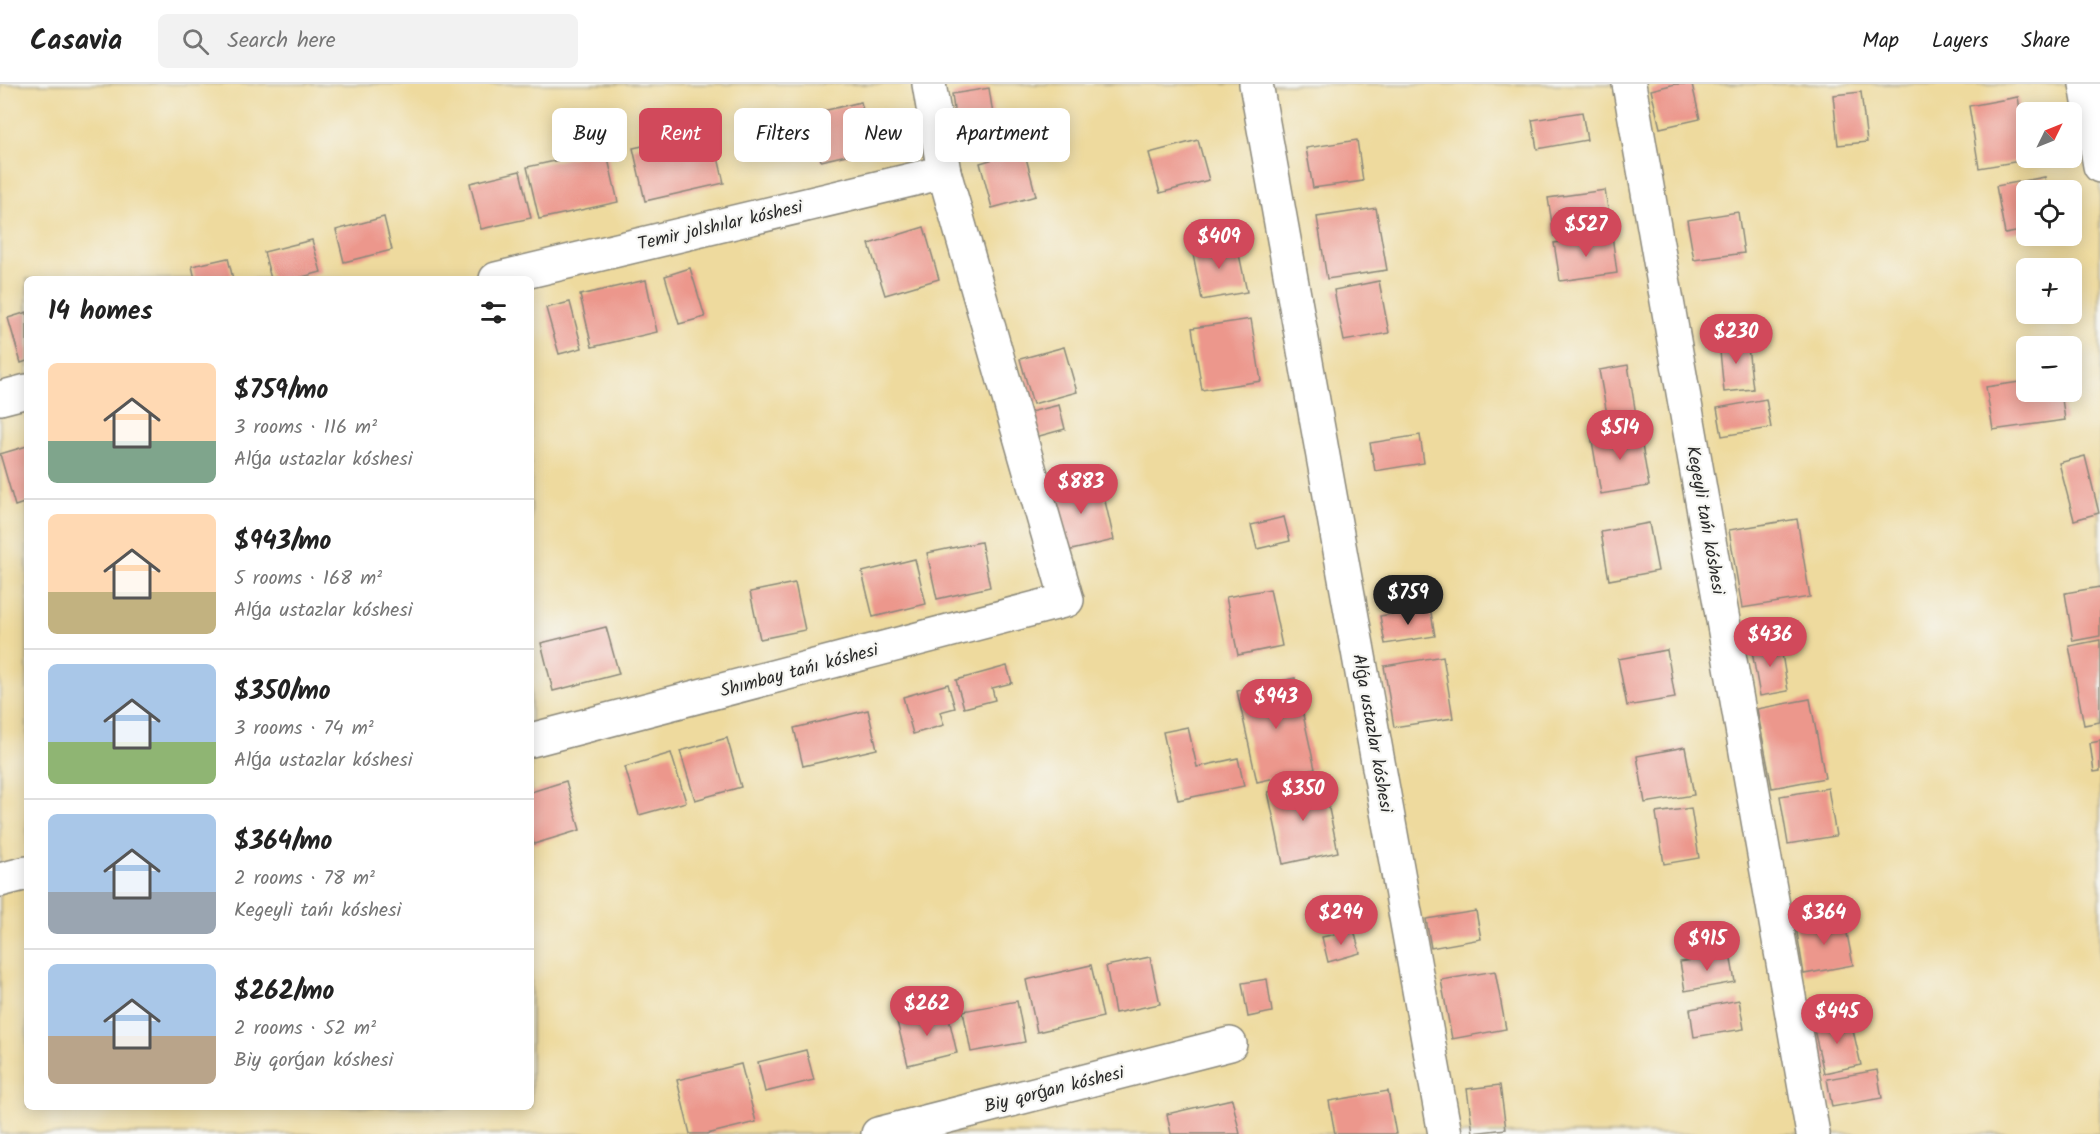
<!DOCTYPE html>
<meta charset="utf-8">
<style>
body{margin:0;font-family:Kalam,sans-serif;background:#f2f2f2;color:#222;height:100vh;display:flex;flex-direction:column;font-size:22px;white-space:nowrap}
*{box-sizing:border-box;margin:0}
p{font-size:20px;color:#767676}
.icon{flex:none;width:33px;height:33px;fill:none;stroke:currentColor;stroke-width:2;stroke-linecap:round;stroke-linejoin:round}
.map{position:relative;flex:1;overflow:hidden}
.sheet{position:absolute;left:24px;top:192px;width:510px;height:834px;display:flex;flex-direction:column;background:#fff;border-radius:9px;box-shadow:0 3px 15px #0003}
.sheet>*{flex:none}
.banner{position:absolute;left:552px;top:24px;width:570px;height:54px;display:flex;gap:12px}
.needle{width:39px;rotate:47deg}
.buttons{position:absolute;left:2016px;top:18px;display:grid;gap:12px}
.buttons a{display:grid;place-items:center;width:66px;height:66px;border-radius:9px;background:#fff;box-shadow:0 3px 15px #0003;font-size:30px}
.price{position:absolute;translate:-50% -51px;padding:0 14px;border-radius:21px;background:#d1495b;color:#fff;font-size:20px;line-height:39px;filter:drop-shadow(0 2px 3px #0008)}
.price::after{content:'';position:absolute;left:50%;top:36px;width:18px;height:14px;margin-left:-9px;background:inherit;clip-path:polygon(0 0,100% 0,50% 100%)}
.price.selected{background:#222;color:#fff}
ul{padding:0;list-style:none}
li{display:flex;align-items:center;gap:18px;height:150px;padding:0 24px}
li+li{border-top:2px solid #e0e0e0}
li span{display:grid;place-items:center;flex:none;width:168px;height:120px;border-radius:9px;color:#555}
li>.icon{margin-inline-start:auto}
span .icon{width:72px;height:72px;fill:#fffc;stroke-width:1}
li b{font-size:26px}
h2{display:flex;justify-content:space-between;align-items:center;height:72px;padding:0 24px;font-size:26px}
.chip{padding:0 21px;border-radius:9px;background:#fff;box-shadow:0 3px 15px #0003;font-size:21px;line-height:54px}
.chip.selected{background:#d1495b;color:#fff}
header{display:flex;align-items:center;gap:36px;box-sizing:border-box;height:84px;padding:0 30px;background:#fff;border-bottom:2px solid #e0e0e0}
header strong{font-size:28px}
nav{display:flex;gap:33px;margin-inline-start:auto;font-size:21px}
.search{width:420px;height:54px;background:#f2f2f2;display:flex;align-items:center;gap:15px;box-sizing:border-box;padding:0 21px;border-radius:9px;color:#767676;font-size:22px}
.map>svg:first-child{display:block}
</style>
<header>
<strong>Casavia</strong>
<div class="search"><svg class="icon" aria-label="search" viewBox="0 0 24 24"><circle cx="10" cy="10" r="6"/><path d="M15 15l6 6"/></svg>Search here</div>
<nav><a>Map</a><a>Layers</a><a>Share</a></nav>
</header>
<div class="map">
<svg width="2100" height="1050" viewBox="0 0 2100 1050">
<rect width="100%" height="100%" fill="#f6f6f2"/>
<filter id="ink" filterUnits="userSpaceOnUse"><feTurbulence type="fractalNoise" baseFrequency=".0167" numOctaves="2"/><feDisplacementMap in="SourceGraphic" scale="12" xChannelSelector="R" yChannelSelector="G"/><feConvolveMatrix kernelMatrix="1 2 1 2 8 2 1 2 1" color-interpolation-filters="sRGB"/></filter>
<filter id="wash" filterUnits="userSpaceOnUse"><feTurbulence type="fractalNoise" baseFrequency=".008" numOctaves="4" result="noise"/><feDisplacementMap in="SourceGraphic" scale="24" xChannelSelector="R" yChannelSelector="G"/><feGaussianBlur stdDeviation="1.35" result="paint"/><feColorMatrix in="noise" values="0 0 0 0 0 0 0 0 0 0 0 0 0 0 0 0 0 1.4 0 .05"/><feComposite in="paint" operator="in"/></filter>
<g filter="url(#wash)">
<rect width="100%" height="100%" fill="#ebe5c9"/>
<path fill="#eeda9e" stroke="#8c8264" stroke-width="1.5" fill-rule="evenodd" d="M0,0h2100v1050h-2100zM2026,28h46v46h-46zM2026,106h46v46h-46zM2026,184h46v46h-46zM27,195h504v828h-504zM2026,262h46v46h-46z"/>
<g id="blocks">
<g fill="#ec978c">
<polygon points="1675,0 1692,0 1700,35 1660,44 1651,6"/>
<polygon points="989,4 995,44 957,49 952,10"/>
<polygon points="1861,8 1867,58 1838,61 1833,11"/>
<polygon points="2018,13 2026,61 2026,74 2032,75 1979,84 1969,22"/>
<polygon points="861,18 872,65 821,77 810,30"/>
<polygon points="1582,28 1587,56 1537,65 1532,36"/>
<polygon points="712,47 724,99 645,117 633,64"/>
<polygon points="1198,56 1209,96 1160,109 1149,69"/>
<polygon points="1357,56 1363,97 1313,104 1306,64"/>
<polygon points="606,66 618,118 539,135 527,83"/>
<polygon points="1024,66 1036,112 992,124 980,79"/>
<polygon points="520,87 531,134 481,145 470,99"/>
<polygon points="2045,93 2047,106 2026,106 2026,146 2005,150 1996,102"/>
<polygon points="1605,106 1611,144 1554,152 1548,114"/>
<polygon points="1376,124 1387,186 1327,195 1317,133"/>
<polygon points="1738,128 1744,169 1694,176 1687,136"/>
<polygon points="384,133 392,166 344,178 336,146"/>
<polygon points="924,143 939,195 885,211 869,160"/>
<polygon points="1612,151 1617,189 1560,197 1554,159"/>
<polygon points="312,156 321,188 295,195 271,195 264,168"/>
<polygon points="1236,156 1247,208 1202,216 1192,165"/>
<polygon points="228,174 233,195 195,195 192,182"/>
<polygon points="2071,179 2072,184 2045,184 2045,183"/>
<polygon points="690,184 705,233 679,240 665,192"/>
<polygon points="2026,187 2026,206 2025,206 2022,188"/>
<polygon points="2072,189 2080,226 2072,228"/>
<polygon points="646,196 657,248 592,263 580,211"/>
<polygon points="1379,197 1389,249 1344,257 1334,206"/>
<polygon points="570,218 582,264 559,270 546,224"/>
<polygon points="27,228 27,277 21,279 8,234"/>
<polygon points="2030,230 2055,230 2055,231 2031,235"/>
<polygon points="1251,235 1261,297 1202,306 1192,244"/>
<polygon points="1747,255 1753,305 1724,308 1719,257"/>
<polygon points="1064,263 1077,308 1033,320 1020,275"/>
<polygon points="1628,281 1636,331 1608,336 1599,286"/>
<polygon points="2026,297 2026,308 2061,308 2065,336 1993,346 1986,303"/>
<polygon points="1766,315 1771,344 1722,352 1717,324"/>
<polygon points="1059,321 1065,345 1032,354 1026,329"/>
<polygon points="1639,344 1649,402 1601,410 1591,351"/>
<polygon points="1420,351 1424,379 1375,387 1370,359"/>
<polygon points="27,362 27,418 15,422 0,370"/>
<polygon points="2085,372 2099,429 2074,436 2059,379"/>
<polygon points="1100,395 1114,456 1063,468 1049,406"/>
<polygon points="1284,433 1290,457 1257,465 1251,441"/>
<polygon points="1797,435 1810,513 1742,524 1729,446"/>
<polygon points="1649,439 1658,487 1609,496 1601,448"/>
<polygon points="981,458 990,503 937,515 927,469"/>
<polygon points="915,475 926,520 873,533 862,488"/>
<polygon points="795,499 805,546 760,555 750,508"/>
<polygon points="2100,503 2100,552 2073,557 2065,509"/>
<polygon points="1270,505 1282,562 1238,571 1226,513"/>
<polygon points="1430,523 1435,552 1385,560 1380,532"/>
<polygon points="606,543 619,590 553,607 541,559"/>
<polygon points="2100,556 2100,638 2084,641 2069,562"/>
<polygon points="1780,557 1788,607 1760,612 1751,562"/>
<polygon points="1667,566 1675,614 1627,622 1618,575"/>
<polygon points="1443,572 1453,634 1394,643 1384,582"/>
<polygon points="1007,582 1012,599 992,604 995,616 964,624 956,596"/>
<polygon points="1295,594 1315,685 1257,698 1237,607"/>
<polygon points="948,600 955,624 940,628 944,641 913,650 903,613"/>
<polygon points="1810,615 1825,694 1772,704 1757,625"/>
<polygon points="868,626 877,665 803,682 794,644"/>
<polygon points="1188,643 1197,683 1238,674 1244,702 1178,716 1163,648"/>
<polygon points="727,654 741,703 695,716 680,667"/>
<polygon points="2100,657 2100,687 2094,688 2090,659"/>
<polygon points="1685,663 1694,711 1645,719 1637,672"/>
<polygon points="671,669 686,718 639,731 625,683"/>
<polygon points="1323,696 1338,768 1283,780 1268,708"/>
<polygon points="566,697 580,746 534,760 531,749 531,708"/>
<polygon points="1828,704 1836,752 1788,760 1780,712"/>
<polygon points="1691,724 1699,774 1664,780 1656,729"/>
<polygon points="1476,827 1481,855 1431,864 1426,835"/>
<polygon points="1844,834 1853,881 1804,890 1796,842"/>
<polygon points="1354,846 1360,869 1328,878 1322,853"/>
<polygon points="1730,870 1735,898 1685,907 1680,878"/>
<polygon points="1150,873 1160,920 1115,929 1106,882"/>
<polygon points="1091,881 1103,933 1037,948 1026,896"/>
<polygon points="1495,887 1506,945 1452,955 1441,896"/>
<polygon points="1267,895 1272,928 1248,933 1242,899"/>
<polygon points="1739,916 1744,945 1694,953 1690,925"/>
<polygon points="1017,917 1025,958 971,968 963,927"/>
<polygon points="947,926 957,969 908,981 897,938"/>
<polygon points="1850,933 1861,981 1824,989 1813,941"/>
<polygon points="806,966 814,996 765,1008 758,978"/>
<polygon points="741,980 756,1038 707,1050 690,1050 677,996"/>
<polygon points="1877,986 1882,1014 1832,1023 1827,995"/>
<polygon points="1500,1001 1506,1045 1473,1049 1467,1005"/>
<polygon points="1388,1007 1396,1050 1335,1050 1329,1017"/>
<polygon points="1232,1015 1240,1050 1171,1050 1167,1030"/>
</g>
</g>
</g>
<g filter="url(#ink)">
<use href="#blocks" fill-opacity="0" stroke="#8b887a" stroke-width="1.5"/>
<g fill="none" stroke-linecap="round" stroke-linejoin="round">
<defs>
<g id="minor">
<polyline points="1256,0 1445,1050"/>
<path d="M1629,0c64,349 121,700 184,1050"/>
<polyline points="2086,0 2100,82"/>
<polyline points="496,195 944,88"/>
<polyline points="0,314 27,307"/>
<polyline points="531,656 1067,516 944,88 929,0"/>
<polyline points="0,796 27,789"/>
<polyline points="878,1050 1230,960"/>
</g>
</defs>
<use href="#minor" stroke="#8b887a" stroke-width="36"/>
<use href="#minor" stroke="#fff" stroke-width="33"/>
</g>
</g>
<g text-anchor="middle" stroke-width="4.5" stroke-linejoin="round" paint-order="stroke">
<g font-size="18" fill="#2b2b2b" stroke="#f6f6f2">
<text transform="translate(720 141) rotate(-13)" y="6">Temir jolshılar kóshesi</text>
<text transform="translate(1706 436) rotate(80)" y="6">Kegeyli tańı kóshesi</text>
<text transform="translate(799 586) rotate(-15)" y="6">Shımbay tańı kóshesi</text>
<text transform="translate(1373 649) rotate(80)" y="6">Alǵa ustazlar kóshesi</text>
<text transform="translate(1054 1005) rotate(-14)" y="6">Biy qorǵan kóshesi</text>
</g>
</g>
</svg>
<div class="buttons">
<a><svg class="needle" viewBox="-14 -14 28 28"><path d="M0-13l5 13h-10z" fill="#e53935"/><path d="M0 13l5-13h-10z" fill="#767676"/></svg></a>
<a><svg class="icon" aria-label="locate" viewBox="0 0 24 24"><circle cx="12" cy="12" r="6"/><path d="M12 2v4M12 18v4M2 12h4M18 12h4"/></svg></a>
<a>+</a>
<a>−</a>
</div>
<b class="price" style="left:1586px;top:174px">$527</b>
<b class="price" style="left:1219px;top:186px">$409</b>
<b class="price" style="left:1736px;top:281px">$230</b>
<b class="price" style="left:1620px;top:377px">$514</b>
<b class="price" style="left:1081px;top:431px">$883</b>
<b class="price selected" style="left:1408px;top:542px">$759</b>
<b class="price" style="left:1770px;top:584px">$436</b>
<b class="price" style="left:1276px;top:646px">$943</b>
<b class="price" style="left:1303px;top:738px">$350</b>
<b class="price" style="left:1341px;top:862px">$294</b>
<b class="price" style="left:1824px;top:862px">$364</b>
<b class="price" style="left:1707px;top:888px">$915</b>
<b class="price" style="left:927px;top:953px">$262</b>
<b class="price" style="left:1837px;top:961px">$445</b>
<div class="banner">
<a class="chip">Buy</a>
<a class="chip selected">Rent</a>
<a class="chip">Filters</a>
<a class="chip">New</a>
<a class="chip">Apartment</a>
</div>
<section class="sheet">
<h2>14 homes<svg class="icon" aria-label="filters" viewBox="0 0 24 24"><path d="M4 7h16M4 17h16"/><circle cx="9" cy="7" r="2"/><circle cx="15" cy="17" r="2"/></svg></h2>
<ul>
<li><span style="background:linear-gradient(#ffd9b3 65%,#7fa58c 0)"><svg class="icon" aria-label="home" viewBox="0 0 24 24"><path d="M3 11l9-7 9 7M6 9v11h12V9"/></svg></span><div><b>$759/mo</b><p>3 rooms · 116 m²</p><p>Alǵa ustazlar kóshesi</p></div></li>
<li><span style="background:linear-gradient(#ffd9b3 65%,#c2b280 0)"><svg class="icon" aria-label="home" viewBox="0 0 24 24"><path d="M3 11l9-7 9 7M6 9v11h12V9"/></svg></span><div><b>$943/mo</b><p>5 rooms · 168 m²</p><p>Alǵa ustazlar kóshesi</p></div></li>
<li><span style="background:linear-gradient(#a9c7e8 65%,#8fb573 0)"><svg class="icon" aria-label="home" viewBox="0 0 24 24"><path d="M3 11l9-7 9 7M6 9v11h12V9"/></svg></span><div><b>$350/mo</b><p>3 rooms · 74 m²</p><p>Alǵa ustazlar kóshesi</p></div></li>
<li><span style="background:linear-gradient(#a9c7e8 65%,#9aa5b1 0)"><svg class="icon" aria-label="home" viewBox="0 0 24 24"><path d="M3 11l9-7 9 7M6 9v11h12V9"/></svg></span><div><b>$364/mo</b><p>2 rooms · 78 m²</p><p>Kegeyli tańı kóshesi</p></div></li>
<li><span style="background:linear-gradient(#a9c7e8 60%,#b9a48a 0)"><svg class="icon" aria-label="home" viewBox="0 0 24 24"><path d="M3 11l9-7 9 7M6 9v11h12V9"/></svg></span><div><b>$262/mo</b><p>2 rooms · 52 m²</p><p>Biy qorǵan kóshesi</p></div></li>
</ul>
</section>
</div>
